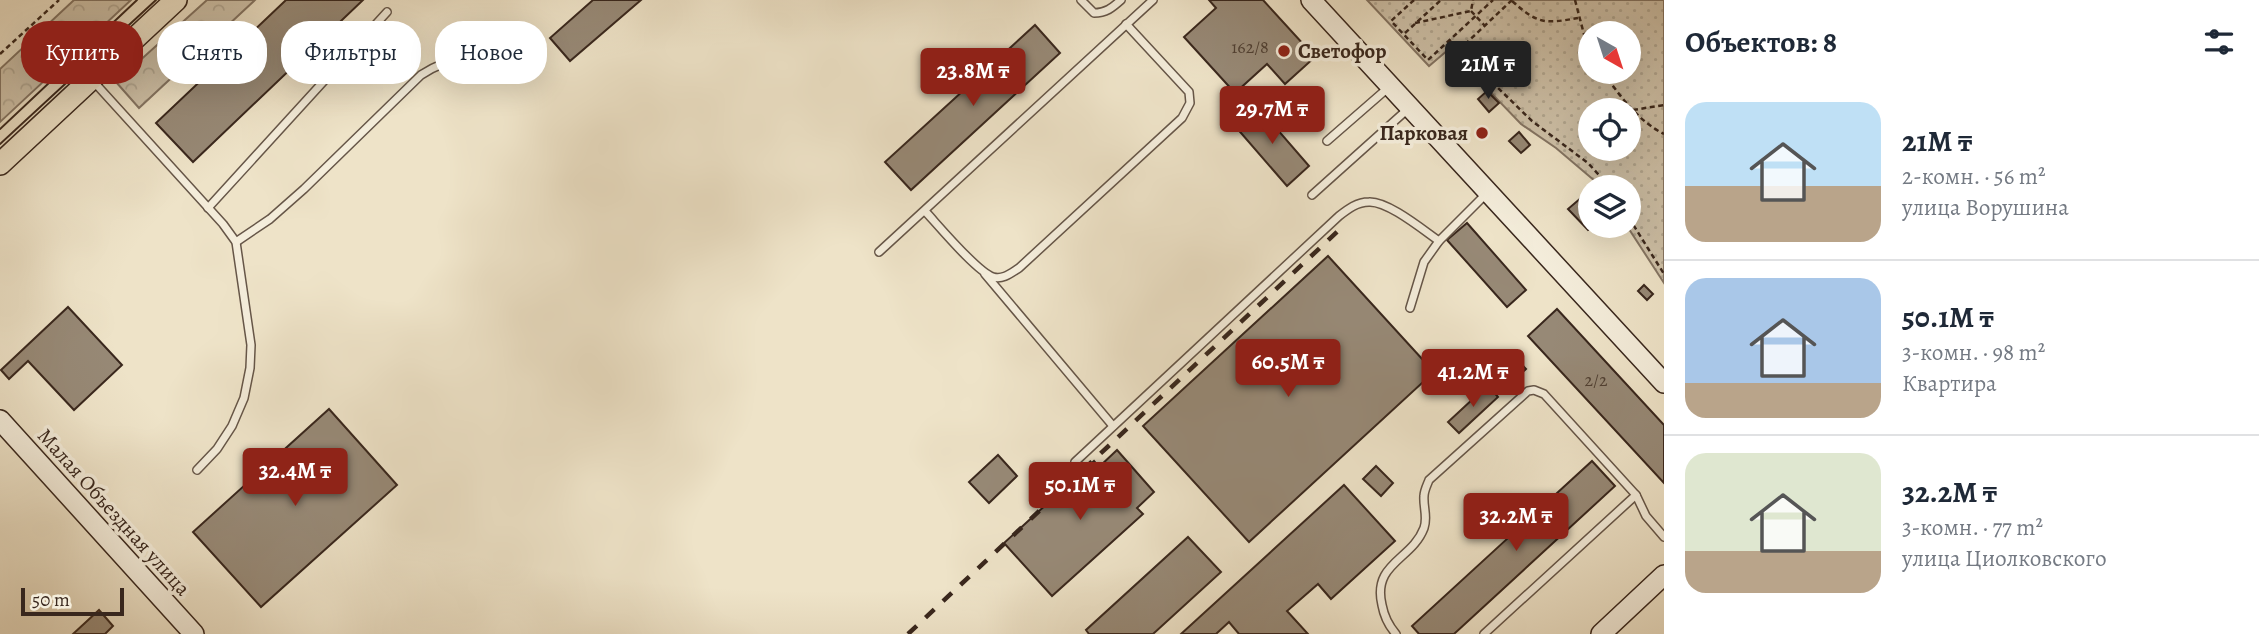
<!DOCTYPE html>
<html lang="ru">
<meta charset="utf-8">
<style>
body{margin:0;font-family:Alegreya,serif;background:#f6f6f7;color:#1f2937;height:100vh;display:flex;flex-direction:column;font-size:26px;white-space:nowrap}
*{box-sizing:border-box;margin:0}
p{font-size:23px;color:#747a83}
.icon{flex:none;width:38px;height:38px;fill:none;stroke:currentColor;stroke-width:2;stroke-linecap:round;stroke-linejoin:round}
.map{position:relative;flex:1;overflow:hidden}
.side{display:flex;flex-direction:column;background:#fff;width:595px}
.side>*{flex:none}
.guide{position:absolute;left:21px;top:21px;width:665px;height:63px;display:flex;gap:14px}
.needle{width:46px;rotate:141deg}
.fabs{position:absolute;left:1578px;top:21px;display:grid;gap:14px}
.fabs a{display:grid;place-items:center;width:63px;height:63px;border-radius:50%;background:#fff;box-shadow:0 7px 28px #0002;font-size:35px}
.scale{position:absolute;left:21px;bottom:18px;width:103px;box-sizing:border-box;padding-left:7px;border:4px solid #39271d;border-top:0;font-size:19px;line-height:24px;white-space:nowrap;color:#39271d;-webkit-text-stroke:5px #f4eddb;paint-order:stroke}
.price{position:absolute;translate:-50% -60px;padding:0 16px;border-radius:7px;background:#8f2418;color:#fff;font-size:23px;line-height:46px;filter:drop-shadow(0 2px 4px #0008)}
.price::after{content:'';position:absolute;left:50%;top:42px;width:21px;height:16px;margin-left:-10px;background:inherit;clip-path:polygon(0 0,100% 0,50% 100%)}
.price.selected{background:#222;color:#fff}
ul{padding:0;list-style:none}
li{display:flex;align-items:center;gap:21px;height:175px;padding:0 21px}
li+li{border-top:2px solid #e0e1e3}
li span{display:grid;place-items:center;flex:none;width:196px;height:140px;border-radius:21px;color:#555}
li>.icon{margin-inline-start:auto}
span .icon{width:84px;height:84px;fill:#fffc;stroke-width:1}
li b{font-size:30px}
h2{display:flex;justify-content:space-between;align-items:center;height:84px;padding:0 21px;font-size:30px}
.chip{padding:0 24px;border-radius:28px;background:#fff;box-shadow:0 7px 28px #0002;font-size:24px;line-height:63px}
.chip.selected{background:#8f2418;color:#fff}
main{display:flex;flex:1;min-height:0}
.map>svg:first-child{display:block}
</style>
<main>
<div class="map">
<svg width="1664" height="634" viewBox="0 0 1664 634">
<defs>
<pattern id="grass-dots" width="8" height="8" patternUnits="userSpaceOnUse" patternTransform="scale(1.75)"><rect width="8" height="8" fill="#cfc3ab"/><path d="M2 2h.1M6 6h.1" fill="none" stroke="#b2a893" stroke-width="1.8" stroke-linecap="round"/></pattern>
<pattern id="forest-crowns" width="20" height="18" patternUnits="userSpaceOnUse" patternTransform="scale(1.75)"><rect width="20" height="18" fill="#cfc3ab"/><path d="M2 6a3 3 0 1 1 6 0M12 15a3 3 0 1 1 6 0" fill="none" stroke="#b2a893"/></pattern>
</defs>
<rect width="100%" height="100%" fill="#eee3c8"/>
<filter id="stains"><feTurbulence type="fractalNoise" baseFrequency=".00286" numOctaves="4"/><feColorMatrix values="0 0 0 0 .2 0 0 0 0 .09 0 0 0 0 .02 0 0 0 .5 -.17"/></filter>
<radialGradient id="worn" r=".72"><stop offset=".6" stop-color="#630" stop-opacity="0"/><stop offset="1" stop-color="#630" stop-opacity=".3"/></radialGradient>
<path fill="url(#grass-dots)" stroke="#847564" stroke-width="2" fill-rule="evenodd" d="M1367,0h297v283l-37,-57h2v-39h-27l-46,-39 -35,-24 -72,-75 -20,17zM1591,33h38v39h-38zM1591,110h38v39h-38z"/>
<g fill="url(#forest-crowns)" stroke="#847564" stroke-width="2">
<polygon points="74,0 131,0 0,122 0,69"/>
<polygon points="207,0 255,0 139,108 116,82"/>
</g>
<g fill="#978976" stroke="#39271d" stroke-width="2">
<polygon points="286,0 363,0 193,162 156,123"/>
<polygon points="593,0 641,0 570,61 550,38"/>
<polygon points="1209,0 1263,0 1315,57 1285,84 1267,64 1235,93 1184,37 1216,8"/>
<polygon points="1035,25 1060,53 911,190 885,162"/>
<polygon points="1487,91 1499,103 1489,112 1478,99"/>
<polygon points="1257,106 1309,166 1287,186 1235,126"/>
<polygon points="1519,132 1530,145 1521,153 1509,141"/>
<polygon points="1589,191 1591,226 1594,226 1588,230 1568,209"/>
<polygon points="1467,223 1526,290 1507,307 1447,240"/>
<polygon points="1328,256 1434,372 1249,542 1143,426"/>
<polygon points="1644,285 1653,294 1647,300 1638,291"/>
<polygon points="68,307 122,365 74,410 28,361 9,379 1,370"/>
<polygon points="1557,309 1664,425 1664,483 1528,336"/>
<polygon points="1513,355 1526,369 1510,384 1497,370"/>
<polygon points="1488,385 1498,397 1459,433 1448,422"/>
<polygon points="329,409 397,485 261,607 193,532"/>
<polygon points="1117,450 1154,492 1137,508 1143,514 1052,596 1004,543 1094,461 1099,467"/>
<polygon points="998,455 1017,476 989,503 969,482"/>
<polygon points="1592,461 1615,486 1454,634 1419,634 1412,626"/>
<polygon points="1376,466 1393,483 1381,496 1363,479"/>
<polygon points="1344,485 1395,541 1331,599 1318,584 1287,611 1308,634 1239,634 1229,622 1216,634 1181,634"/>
<polygon points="1188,537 1221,572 1153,634 1089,634 1086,630"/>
<polygon points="99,610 113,626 105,634 73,634"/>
</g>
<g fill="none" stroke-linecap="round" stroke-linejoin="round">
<defs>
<g id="lane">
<path d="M1081,0l13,13c12,0 18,-5 27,-13"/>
<polyline points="94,82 223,224 236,242 251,345 250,368 244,398 232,426 217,449 197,470"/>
<polyline points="1327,141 1389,87"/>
<polyline points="1312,195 1409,108"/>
<polyline points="208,208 387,12"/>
<path d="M925,211c13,14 52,61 68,66 10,3 18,-4 26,-9l163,-150 8,-15 -1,-11 -63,-68"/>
<path d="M236,242l34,-23 34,-30 117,-114c32,-21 55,-19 91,-14"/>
<polyline points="879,252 1153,0"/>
<polyline points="985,274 1113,426"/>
<polyline points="1410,308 1424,262 1439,241 1487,193"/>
<path d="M1075,462l264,-246c9,-7 18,-14 30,-14 19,-1 54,28 70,39"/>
<path d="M1396,634c-7,-8 -12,-18 -14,-29 -10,-42 30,-45 42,-77 4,-11 -1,-21 0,-32 0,-5 3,-11 5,-16l99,-89 6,-1 10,4 92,101 10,21 18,21"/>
<polyline points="1484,634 1636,495"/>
</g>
<g id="secondary">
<polyline points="1311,0 1664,383"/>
<polyline points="0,420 194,634"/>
<polyline points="1601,634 1664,575"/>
</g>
<polyline id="primary" points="0,164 176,0"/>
</defs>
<use href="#lane" stroke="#665648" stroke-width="10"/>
<use href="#secondary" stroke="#39271d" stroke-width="22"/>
<use href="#primary" stroke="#39271d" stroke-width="24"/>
<g stroke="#39271d" stroke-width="2.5" stroke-dasharray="5 3.5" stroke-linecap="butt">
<polyline points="1414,0 1391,21 1428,60 1493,0"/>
<polyline points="1512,0 1459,50 1532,121 1588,163 1610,187"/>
<polyline points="1575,0 1586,42 1591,51"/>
<path d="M1512,1c26,23 32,23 66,17"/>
<polyline points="1471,11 1485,26"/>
<polyline points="1415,23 1471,11 1473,0"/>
<polyline points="1405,33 1441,0"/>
<polyline points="1449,40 1459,50"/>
<polyline points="0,54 59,0"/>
<path d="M1603,72c16,23 35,49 61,62"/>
<polyline points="1633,110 1664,105"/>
<polyline points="1629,218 1664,274"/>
</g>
<use href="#lane" stroke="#f4eddb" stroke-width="7"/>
<use href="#secondary" stroke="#f4eddb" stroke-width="19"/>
<use href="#primary" stroke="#eee3c8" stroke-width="21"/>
<g stroke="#39271d" stroke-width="2">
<polyline points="0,129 137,0"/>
<polyline points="0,144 156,0"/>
</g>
<polyline stroke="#39271d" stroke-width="4.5" stroke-dasharray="12 12" stroke-linecap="butt" points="908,634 1339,230"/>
</g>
<g fill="#8f2418" stroke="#f4eddb" stroke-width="2.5">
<circle cx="1284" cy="51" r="7"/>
<circle cx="1482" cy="133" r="7"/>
</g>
<g text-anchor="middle" stroke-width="7" stroke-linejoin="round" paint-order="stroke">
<g font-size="18" fill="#504033">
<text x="1250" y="53">162/8</text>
<text x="1596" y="386">2/2</text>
</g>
<g font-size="21" font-weight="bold" fill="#39271d" stroke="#f4eddb" text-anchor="start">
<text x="1298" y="58">Светофор</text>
<text x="1468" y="140" text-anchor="end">Парковая</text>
</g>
<g font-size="21" fill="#39271d" stroke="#f4eddb">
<text transform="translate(114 512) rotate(48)" y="7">Малая Объездная улица</text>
</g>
</g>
<rect width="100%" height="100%" filter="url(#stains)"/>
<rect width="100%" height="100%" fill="url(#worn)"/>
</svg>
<div class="fabs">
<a><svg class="needle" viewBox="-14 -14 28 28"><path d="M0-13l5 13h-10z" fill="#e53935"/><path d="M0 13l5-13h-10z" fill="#747a83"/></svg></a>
<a><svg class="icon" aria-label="locate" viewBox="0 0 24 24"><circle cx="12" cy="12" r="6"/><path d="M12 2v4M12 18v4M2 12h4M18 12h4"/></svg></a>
<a><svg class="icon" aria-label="layers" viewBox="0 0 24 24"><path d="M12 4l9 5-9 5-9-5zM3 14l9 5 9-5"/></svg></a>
</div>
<div class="scale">50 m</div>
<b class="price selected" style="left:1488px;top:101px">21M ₸</b>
<b class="price" style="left:973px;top:108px">23.8M ₸</b>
<b class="price" style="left:1272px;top:146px">29.7M ₸</b>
<b class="price" style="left:1288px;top:399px">60.5M ₸</b>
<b class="price" style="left:1473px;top:409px">41.2M ₸</b>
<b class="price" style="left:295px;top:508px">32.4M ₸</b>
<b class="price" style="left:1080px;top:522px">50.1M ₸</b>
<b class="price" style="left:1516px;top:553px">32.2M ₸</b>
<div class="guide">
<a class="chip selected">Купить</a>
<a class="chip">Снять</a>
<a class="chip">Фильтры</a>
<a class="chip">Новое</a>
</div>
</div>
<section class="side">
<h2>Объектов: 8<svg class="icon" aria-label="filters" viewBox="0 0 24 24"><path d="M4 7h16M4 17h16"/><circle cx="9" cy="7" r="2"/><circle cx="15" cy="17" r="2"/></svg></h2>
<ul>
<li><span style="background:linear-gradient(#bfe0f5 60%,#b9a48a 0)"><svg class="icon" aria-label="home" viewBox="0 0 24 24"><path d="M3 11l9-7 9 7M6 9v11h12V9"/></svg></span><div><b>21M ₸</b><p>2-комн. · 56 m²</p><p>улица Ворушина</p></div></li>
<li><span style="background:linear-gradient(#a9c7e8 75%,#b9a48a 0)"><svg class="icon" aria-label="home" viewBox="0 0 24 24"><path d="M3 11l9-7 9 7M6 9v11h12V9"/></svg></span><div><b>50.1M ₸</b><p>3-комн. · 98 m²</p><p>Квартира</p></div></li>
<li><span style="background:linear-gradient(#dfe7d0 70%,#b9a48a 0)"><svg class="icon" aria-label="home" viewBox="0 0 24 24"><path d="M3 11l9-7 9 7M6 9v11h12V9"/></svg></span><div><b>32.2M ₸</b><p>3-комн. · 77 m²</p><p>улица Циолковского</p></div></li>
</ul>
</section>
</main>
